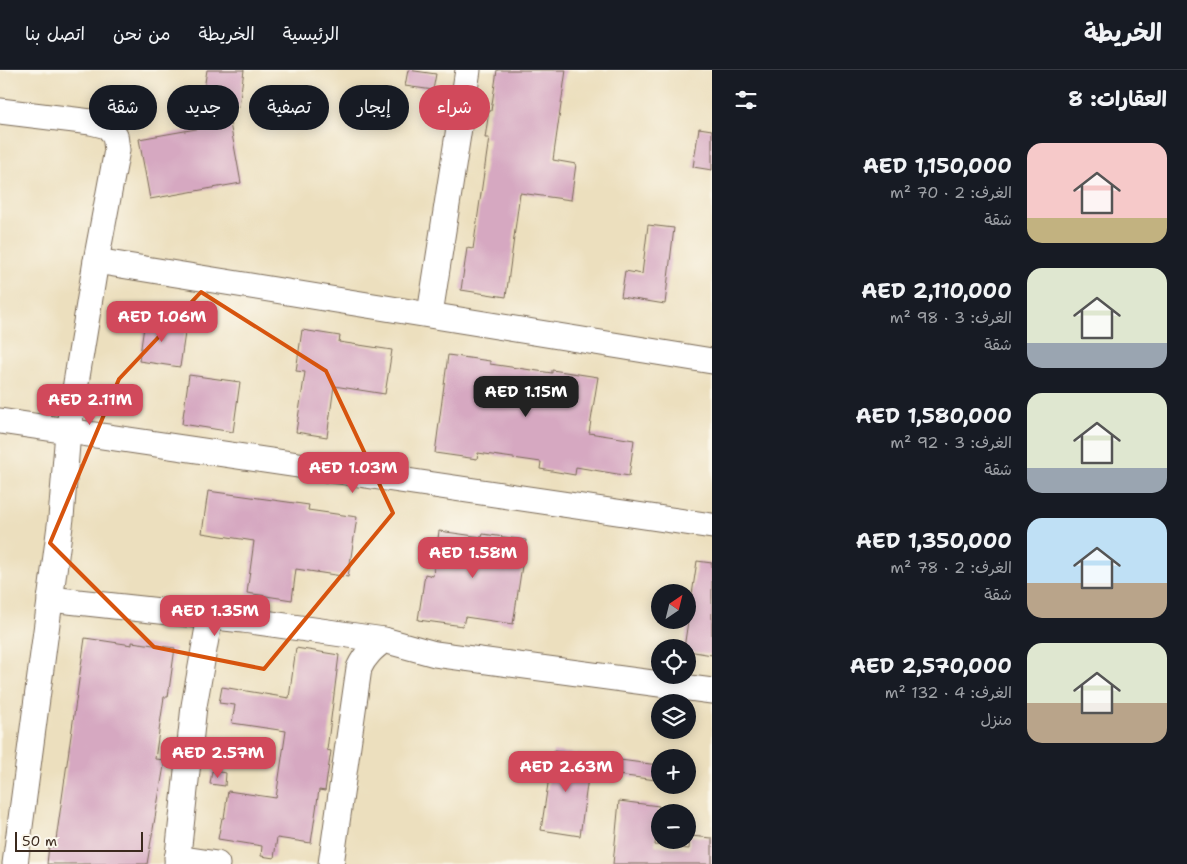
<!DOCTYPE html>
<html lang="ar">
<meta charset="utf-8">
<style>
body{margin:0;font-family:"Shantell Sans","Playpen Sans Arabic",sans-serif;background:#242831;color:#f1f3f6;direction:rtl;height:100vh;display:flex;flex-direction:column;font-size:19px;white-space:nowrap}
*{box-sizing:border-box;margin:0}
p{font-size:16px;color:#9ea1a6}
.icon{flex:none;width:28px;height:28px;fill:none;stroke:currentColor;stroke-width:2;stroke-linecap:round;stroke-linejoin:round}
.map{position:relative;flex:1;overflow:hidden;direction:ltr}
.sheet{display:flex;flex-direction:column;background:#171b24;width:475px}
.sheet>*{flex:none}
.banner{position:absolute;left:15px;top:15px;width:475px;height:45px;direction:rtl;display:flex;gap:10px}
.needle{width:32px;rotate:35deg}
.tools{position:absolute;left:651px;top:514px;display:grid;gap:10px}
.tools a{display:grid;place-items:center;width:45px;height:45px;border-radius:50%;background:#171b24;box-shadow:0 2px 12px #0003;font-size:25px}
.scale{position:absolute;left:15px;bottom:12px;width:128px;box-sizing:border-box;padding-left:5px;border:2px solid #3b2a1e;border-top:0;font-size:14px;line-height:18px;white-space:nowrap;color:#3b2a1e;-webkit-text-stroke:4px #fbf7ec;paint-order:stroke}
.price{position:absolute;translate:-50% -42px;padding:0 11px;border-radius:10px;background:#d1495b;color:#fff;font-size:16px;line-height:32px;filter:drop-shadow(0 1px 2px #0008)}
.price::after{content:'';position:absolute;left:50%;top:30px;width:15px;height:11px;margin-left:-8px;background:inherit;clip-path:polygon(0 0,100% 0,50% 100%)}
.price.active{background:#222;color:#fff}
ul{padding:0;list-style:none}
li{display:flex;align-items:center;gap:15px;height:125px;padding:0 20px}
li span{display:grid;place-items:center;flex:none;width:140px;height:100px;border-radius:15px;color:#555}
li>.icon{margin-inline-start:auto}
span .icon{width:60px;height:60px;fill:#fffc;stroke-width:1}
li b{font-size:21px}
h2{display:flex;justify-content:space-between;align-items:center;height:60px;padding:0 20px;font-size:21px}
.tag{padding:0 18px;border-radius:22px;background:#171b24;box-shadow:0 2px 12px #0003;font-size:18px;line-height:45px}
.tag.active{background:#d1495b;color:#fff}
header{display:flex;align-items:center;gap:30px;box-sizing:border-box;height:70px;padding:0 25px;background:#171b24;border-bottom:1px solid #363941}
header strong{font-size:24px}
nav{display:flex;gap:28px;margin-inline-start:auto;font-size:18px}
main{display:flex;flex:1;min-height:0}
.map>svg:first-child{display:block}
</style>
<header>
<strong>الخريطة</strong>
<nav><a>الرئيسية</a><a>الخريطة</a><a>من نحن</a><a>اتصل بنا</a></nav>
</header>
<main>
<section class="sheet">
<h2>العقارات: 8<svg class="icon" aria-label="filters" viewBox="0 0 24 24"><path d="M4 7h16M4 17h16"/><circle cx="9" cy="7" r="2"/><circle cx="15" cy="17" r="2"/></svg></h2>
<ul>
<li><span style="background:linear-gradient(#f6c9c9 75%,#c2b280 0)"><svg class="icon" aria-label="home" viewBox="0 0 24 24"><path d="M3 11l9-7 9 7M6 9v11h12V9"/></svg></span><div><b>AED 1,150,000</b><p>الغرف: 2 · 70 m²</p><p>شقة</p></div></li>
<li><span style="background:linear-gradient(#dfe7d0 75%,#9aa5b1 0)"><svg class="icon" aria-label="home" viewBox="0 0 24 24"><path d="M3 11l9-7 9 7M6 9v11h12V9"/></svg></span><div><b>AED 2,110,000</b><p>الغرف: 3 · 98 m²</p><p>شقة</p></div></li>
<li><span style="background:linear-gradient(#dfe7d0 75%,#9aa5b1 0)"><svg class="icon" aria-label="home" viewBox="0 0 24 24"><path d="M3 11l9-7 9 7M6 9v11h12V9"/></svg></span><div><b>AED 1,580,000</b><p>الغرف: 3 · 92 m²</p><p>شقة</p></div></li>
<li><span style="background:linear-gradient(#bfe0f5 65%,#b9a48a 0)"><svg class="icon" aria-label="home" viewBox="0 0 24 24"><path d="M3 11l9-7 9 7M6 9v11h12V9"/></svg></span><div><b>AED 1,350,000</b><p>الغرف: 2 · 78 m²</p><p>شقة</p></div></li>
<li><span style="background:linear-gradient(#dfe7d0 60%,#b9a48a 0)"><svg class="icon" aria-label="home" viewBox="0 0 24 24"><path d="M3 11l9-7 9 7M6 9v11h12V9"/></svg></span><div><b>AED 2,570,000</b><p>الغرف: 4 · 132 m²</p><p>منزل</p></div></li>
</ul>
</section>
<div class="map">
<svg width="712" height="794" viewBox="0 0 712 794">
<rect width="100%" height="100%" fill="#fbf7ec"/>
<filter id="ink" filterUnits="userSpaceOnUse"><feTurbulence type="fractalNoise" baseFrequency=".02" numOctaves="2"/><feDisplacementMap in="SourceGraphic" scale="10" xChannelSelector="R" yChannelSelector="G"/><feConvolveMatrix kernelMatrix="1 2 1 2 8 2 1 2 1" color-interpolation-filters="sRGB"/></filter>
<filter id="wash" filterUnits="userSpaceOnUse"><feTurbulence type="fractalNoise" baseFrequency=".0096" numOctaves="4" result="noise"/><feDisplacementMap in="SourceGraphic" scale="20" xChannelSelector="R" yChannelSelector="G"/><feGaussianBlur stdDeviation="1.12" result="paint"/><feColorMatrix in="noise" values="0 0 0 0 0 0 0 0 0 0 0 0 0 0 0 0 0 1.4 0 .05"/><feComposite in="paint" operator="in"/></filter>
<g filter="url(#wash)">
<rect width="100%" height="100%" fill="#ecdfbe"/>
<g id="blocks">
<g fill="#d6a8c1">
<polygon points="207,0 244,0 239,37 202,31"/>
<polygon points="408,0 436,4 433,20 405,16"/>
<polygon points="497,0 566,0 553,90 576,94 571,130 520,123 506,227 461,220 467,178 473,179 489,68 485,68 489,41 491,41"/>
<polygon points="230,53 241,113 150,129 139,69"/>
<polygon points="699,58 712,60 712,100 693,97"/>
<polygon points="648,155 674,158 665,234 621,227 625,201 642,204"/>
<polygon points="145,250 186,256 180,297 139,291"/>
<polygon points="302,260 340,266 339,272 392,280 385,324 334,316 327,367 296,362 305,302 296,301"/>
<polygon points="448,285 490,291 490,294 552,303 552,300 598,307 589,363 634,370 629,406 576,397 575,405 540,399 541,392 478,383 477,389 435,383"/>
<polygon points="189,305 240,312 233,362 182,354"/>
<polygon points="208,421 309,435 308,440 357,447 348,507 296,499 292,530 247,523 254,471 202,463"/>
<polygon points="439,461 482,467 483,464 526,470 513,554 465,547 463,556 418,550 425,504 433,506"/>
<polygon points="697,491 712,493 712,585 688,581 688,578 684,578"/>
<polygon points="85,568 132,575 132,572 175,578 168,627 164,627 155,689 165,690 147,794 47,794 49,776 55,777"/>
<polygon points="296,578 339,585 327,680 331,681 325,721 319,720 311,773 277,768 274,788 261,786 262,776 218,769 222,748 224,748 228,721 276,728 286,661 232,653 235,635 219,633 222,617 289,628"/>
<polygon points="553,681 591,686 580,766 541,760"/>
<polygon points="620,690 658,695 656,710 618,705"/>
<polygon points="212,701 226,703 225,716 210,714"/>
<polygon points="619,731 659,736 655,775 689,779 690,766 712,768 712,794 613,794"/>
</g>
</g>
</g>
<g filter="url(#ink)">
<use href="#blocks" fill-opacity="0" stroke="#796956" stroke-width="1"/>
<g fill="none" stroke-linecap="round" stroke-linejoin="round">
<defs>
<g id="minor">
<polyline points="0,41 91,52 107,56 115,65 117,80 96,191 68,362 61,448 15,794"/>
<polyline points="96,191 712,291"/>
<polyline points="430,244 468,0"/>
<polyline points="0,351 712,456"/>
<polyline points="50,529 243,550 384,570"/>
<polyline points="177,788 217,794"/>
<polyline points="177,794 194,636 210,546"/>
<path d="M331,794l28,-196c6,-13 14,-20 25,-28l51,14 277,37"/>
</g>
</defs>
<use href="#minor" stroke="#796956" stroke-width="27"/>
<use href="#minor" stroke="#fff" stroke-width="25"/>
</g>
</g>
<path fill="none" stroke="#d7540e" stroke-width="4" stroke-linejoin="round" d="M201,222l125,79 67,142 -129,156 -110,-22 -104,-104 69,-164z"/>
</svg>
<div class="tools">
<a><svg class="needle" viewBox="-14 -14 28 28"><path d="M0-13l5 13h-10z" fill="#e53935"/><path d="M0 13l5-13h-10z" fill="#9ea1a6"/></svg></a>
<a><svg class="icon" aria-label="locate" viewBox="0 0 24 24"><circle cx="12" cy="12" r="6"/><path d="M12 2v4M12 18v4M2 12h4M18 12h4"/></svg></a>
<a><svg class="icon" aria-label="layers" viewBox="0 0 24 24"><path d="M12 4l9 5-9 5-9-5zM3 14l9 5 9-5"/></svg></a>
<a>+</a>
<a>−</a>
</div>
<div class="scale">50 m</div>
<b class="price" style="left:162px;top:273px">AED 1.06M</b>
<b class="price active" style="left:526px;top:348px">AED 1.15M</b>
<b class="price" style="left:90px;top:356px">AED 2.11M</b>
<b class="price" style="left:353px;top:424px">AED 1.03M</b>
<b class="price" style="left:473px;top:509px">AED 1.58M</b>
<b class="price" style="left:215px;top:567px">AED 1.35M</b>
<b class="price" style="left:218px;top:709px">AED 2.57M</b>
<b class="price" style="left:566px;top:723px">AED 2.63M</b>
<div class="banner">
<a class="tag active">شراء</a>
<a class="tag">إيجار</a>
<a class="tag">تصفية</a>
<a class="tag">جديد</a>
<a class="tag">شقة</a>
</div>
</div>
</main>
